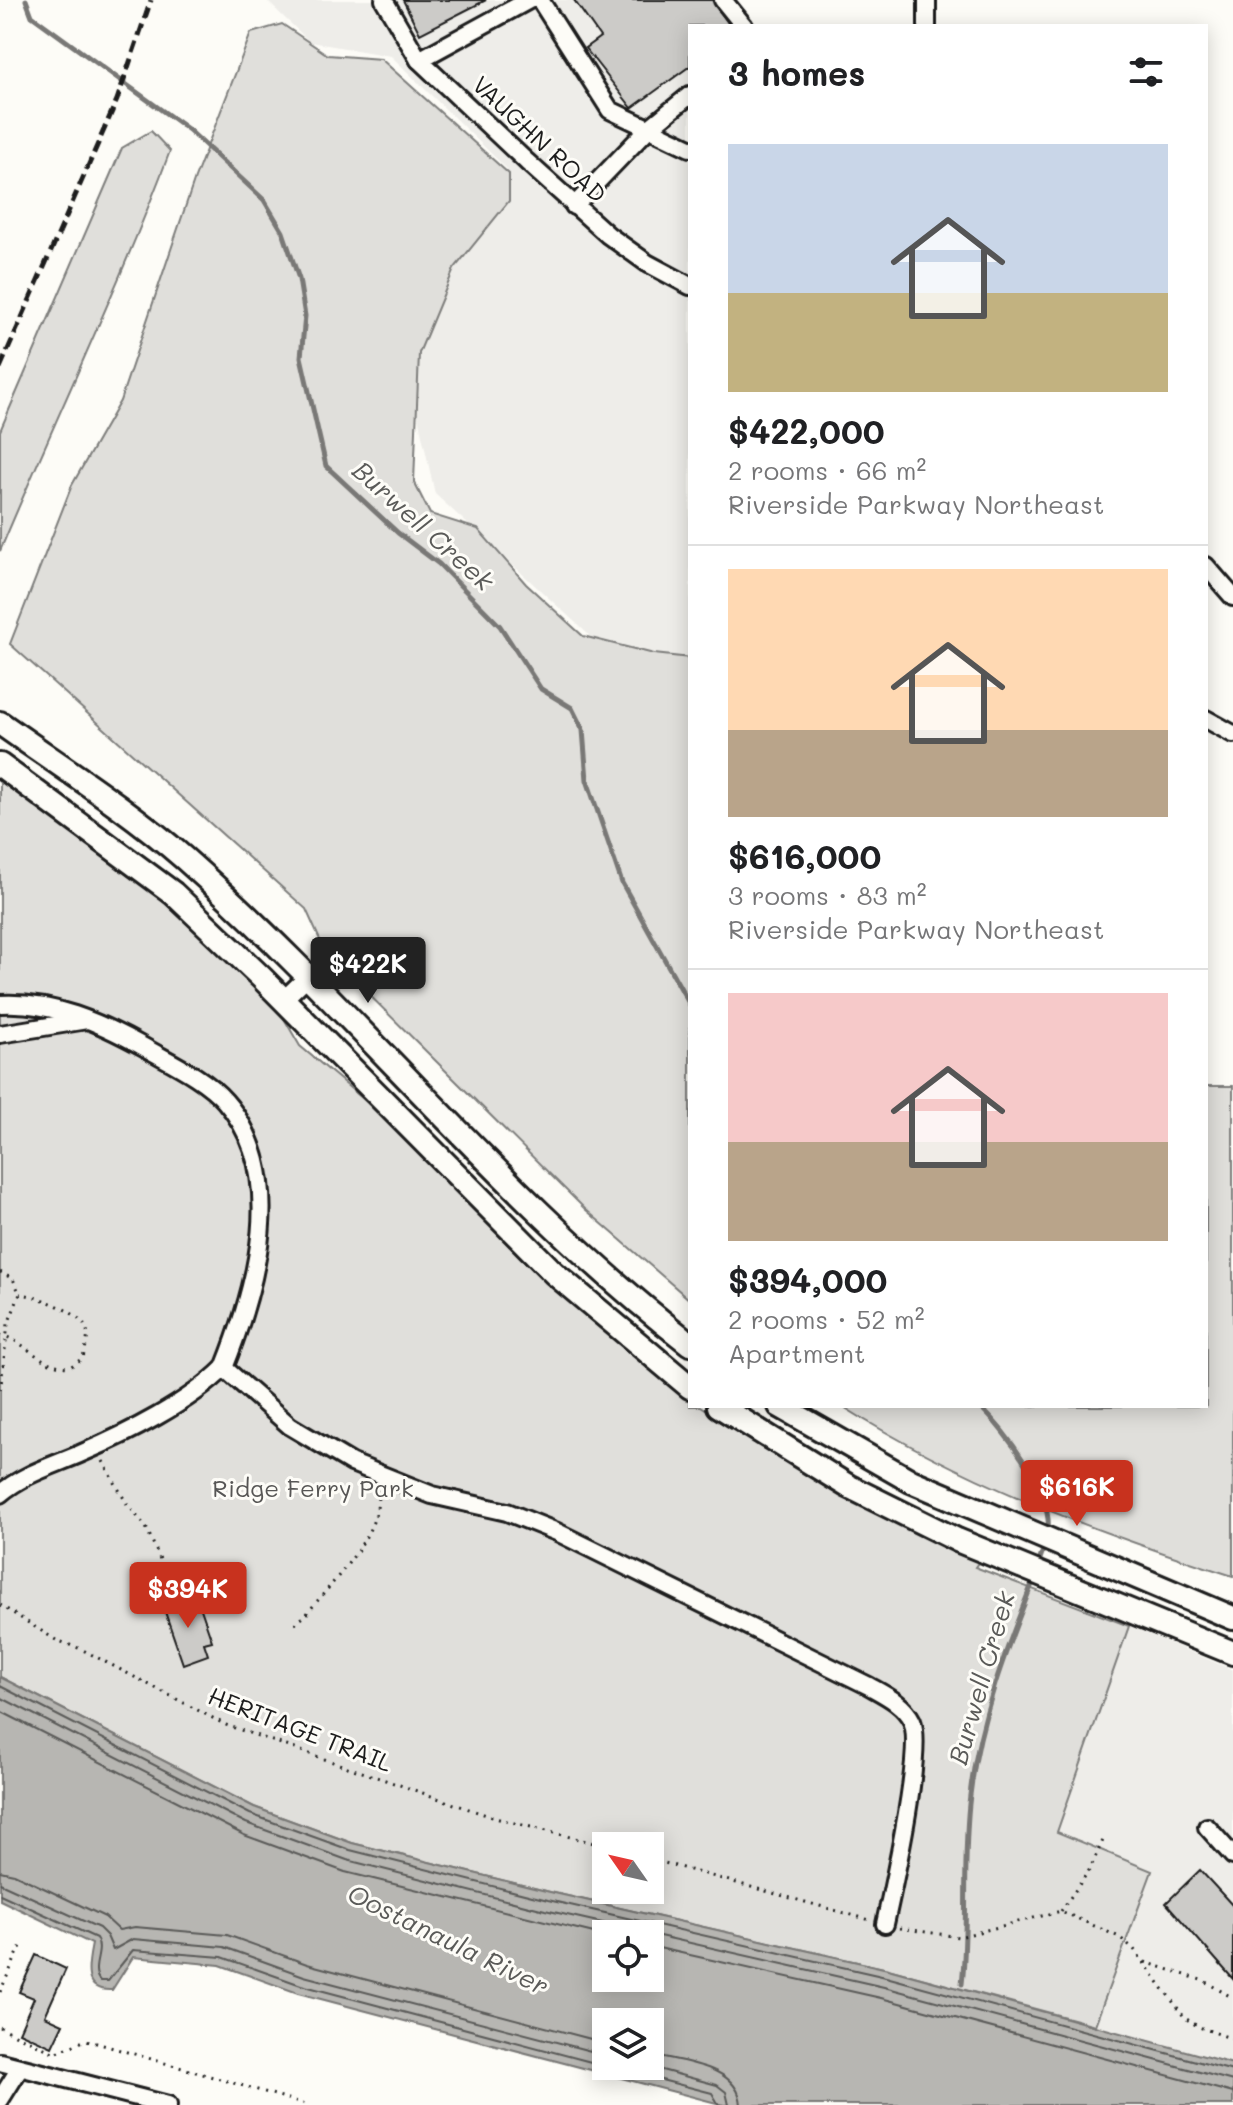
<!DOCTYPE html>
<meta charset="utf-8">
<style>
body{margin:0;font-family:Mali,sans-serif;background:#f2f2f2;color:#202124;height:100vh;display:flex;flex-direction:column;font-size:30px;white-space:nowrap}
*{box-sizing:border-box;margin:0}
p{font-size:26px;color:#757577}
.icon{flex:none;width:44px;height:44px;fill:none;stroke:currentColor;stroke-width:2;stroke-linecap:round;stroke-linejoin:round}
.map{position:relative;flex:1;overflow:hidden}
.sheet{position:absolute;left:688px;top:24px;width:520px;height:1384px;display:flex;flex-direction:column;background:#fff;border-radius:0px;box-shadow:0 4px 20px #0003}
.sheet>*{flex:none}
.needle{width:52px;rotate:304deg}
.controls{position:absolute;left:592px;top:1832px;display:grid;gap:16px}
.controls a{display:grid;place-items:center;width:72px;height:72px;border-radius:0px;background:#fff;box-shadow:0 4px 20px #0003;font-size:40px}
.price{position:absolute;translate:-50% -68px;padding:0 18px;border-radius:8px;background:#c8321e;color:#fff;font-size:26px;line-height:52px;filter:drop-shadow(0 2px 4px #0008)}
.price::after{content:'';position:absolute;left:50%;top:48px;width:24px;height:18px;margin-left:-12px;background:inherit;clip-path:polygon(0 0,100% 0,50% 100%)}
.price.active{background:#222;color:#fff}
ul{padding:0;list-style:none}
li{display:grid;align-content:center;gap:16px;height:424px;padding:0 40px}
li+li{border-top:2px solid #e0e0e0}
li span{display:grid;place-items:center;height:248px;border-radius:0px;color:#555}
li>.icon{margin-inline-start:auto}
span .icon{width:144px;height:144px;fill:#fffc;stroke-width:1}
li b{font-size:34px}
h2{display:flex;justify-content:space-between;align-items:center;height:96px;padding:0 40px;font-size:34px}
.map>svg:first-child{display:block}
</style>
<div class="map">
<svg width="1233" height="2105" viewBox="0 0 1233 2105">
<rect width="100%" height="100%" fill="#fdfcf7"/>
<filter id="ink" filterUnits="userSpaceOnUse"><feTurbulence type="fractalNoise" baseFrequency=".0125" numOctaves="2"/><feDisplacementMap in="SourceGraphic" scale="16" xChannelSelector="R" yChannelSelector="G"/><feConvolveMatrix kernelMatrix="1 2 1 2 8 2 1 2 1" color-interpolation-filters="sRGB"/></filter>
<g filter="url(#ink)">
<g fill="#eeede9">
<polygon points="266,0 737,0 753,26 690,26 690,667 612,656 435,494 405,358 508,170 391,56 310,42"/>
<polygon points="1129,1626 1233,1670 1233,2064 1095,2025 1152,1871 1056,1833"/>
</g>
<g fill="#e0dfdb" stroke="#7e7e7c" stroke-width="2" fill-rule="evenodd">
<polygon points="282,24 328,55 381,59 509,174 509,201 454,269 419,353 414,482 430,514 478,529 526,584 583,636 654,654 690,658 690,1300 585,1209 325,951 306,909 10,644 72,485 120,401 195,178 251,33"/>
<path d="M151,131l19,20c-51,136 -114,266 -170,400v-120l122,-283z"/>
<path d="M0,778l122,88 62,54 95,90 21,36 81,68 139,143 128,111 42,30v8h11c89,59 179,115 279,154l-5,7 154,59 -72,206 95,39 -57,154 -207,-56 -338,-77 -198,-49 -98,-36 -254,-130zM606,1846h44v44h-44z"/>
<path d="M1206,1086h27v490c-137,-44 -269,-93 -391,-170h364z"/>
</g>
<path fill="#b7b6b2" stroke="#797876" stroke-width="2" fill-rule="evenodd" d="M0,1677l254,130 98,36 198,49 338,77 345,95v41h-509l-426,-112 -78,-28 -87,-8 -21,33c-31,2 -24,-25 -20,-46l-92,-44zM606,1934h44v44h-44zM606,2022h44v44h-44z"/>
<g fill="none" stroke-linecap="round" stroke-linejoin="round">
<g stroke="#5a5a58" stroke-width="2">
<polyline points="0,1686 250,1814 350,1850 548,1900 886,1977 1233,2071"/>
<polyline points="0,1697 246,1823 347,1860 545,1910 884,1987 1233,2081"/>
<polyline points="0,1711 244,1835 345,1872 606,1936"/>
<polyline points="0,1871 14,1874 105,1917 119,1930 135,1927 227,1935 307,1964 606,2043"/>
<polyline points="0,1883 99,1928 107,1936 113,1950 133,1939 224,1947 304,1976 606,2055"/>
<path d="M0,1894l96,44c9,14 -7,30 4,43h8l25,-31 89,7 79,28 305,81"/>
<polyline points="650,1946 881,1998 1233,2093"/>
<path d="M650,2054c31,8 89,11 91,51"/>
<polyline points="607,2066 712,2093 719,2105"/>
<polyline points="647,2066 717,2085 726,2092 729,2105"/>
</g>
<g stroke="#797876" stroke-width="5">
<polyline points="26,0 32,16 189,130 264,200 283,232 299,279 305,316 301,357 326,466 398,533 439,564 500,626 541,689 572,708 583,730 587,780 622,883 690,1005"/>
<path d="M979,1406c26,23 74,89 69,125"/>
<polyline points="1038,1565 1045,1544"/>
<path d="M962,1984c7,-63 0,-126 8,-189 9,-76 36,-146 64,-216"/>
</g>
</g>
<g fill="#cccbc8" stroke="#1c1c1c" stroke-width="2">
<polygon points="403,0 486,0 420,34"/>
<polygon points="574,0 712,0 730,26 690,26 690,66 632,108 585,48 600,37"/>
<polygon points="189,1597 193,1609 200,1606 212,1641 204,1643 208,1655 183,1664 163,1606"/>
<polygon points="1200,1870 1233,1906 1233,1979 1166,1903"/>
<polygon points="36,1955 66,1969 45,2016 63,2024 52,2047 19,2032 34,1998 19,1992"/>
</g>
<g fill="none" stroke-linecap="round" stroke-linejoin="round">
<defs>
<g id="minor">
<polyline points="384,0 419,60 527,162 608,235 647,263 690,286"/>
<polyline points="540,0 610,110 690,148"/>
<polyline points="723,0 744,26"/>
<polyline points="927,26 927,0"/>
<polyline points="419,60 529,0"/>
<polyline points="574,206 648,129 690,95"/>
<polyline points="1206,566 1233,597"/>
<polyline points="1206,719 1233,734"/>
<polyline points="283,1000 307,977"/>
<path d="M0,1004c52,-3 99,18 144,43 26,15 61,31 81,54 64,73 31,187 -1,267 -34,34 -97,66 -142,85 -27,12 -59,21 -82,41"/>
<polyline points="0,1034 87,1020"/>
<path d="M224,1368l66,58 62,37 80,32 75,17 50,20 312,154c16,9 35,18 43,35 12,28 -19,166 -27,203"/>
<polyline points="1207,1827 1233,1856"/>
<polyline points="0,2062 168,2105"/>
<polyline points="0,2100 20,2068"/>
</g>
<g id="major">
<path d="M0,723c62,44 128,86 185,136 175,155 320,342 505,485"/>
<polyline points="0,765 173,893 262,978 554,1273 690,1387"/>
<polyline points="719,1406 848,1486 957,1540 1233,1653"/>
<polyline points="780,1406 911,1481 1233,1618"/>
</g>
</defs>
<use href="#minor" stroke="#1c1c1c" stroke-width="22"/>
<use href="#major" stroke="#1c1c1c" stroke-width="28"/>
<g stroke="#1c1c1c" stroke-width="3" stroke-dasharray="2 6" stroke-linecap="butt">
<polyline points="0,1272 13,1279 20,1294 8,1324 0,1394"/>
<path d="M0,1335c27,6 37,31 70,32l13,-9c2,-10 7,-22 3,-31 -7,-15 -50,-32 -66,-33"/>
<polyline points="103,1461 127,1504 146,1527 175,1594"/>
<polyline points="0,1605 56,1640 81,1649 226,1725 495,1818 606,1846"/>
<path d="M295,1624l11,-9c23,-30 79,-84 71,-124"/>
<polyline points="650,1859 870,1920"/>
<polyline points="1061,1911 1090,1869 1104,1838"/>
<polyline points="900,1928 959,1937 1061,1911 1119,1937 1133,1948 1185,2018 1199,2027 1233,2039"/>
<polyline points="1145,1962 1204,1981 1233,1998"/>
<polyline points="0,1992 21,1946"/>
<polyline points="0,2027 55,2053 86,2040 309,2105"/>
</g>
<use href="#minor" stroke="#fdfcf7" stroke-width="16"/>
<use href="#major" stroke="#fdfcf7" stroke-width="22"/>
<polyline stroke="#1c1c1c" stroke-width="5" stroke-dasharray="12 6" stroke-linecap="butt" points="0,368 117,100 151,0"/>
</g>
</g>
<g text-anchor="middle" stroke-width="6" stroke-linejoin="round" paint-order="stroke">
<g font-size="24" fill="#1c1c1c" stroke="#fdfcf7">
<text transform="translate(539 140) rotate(43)" y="8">VAUGHN ROAD</text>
<text transform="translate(300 1730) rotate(21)" y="8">HERITAGE TRAIL</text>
</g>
<g font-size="24" fill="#575655" stroke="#fdfcf7">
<text x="313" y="1497">Ridge Ferry Park</text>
</g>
<g font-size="26" font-style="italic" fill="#5a5a58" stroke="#fdfcf7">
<text transform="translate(423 526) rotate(42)" y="9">Burwell Creek</text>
<text transform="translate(982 1678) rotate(-74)" y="9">Burwell Creek</text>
<text transform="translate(448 1940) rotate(26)" y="9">Oostanaula River</text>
</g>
</g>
</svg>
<div class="controls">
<a><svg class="needle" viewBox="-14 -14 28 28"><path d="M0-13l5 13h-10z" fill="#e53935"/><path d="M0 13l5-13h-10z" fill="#757577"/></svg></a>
<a><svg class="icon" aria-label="locate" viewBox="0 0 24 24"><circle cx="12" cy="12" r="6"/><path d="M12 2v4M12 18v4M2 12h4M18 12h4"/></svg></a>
<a><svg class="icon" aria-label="layers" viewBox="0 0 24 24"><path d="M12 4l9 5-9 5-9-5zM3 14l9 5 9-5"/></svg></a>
</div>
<b class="price active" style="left:368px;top:1005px">$422K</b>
<b class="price" style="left:1077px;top:1528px">$616K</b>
<b class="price" style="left:188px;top:1630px">$394K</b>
<section class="sheet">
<h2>3 homes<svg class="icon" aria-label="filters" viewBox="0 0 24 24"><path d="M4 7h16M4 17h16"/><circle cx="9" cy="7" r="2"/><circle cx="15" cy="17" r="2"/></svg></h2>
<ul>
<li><span style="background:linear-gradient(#c9d6e8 60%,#c2b280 0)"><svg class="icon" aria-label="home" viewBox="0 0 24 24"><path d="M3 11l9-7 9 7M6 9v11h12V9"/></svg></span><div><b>$422,000</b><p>2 rooms · 66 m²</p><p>Riverside Parkway Northeast</p></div></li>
<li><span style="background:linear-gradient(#ffd9b3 65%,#b9a48a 0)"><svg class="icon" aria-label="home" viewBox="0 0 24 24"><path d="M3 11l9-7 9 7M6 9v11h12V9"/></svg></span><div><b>$616,000</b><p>3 rooms · 83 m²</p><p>Riverside Parkway Northeast</p></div></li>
<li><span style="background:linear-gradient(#f6c9c9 60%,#b9a48a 0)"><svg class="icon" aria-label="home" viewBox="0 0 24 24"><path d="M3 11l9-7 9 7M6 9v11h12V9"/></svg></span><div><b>$394,000</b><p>2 rooms · 52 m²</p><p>Apartment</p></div></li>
</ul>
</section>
</div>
